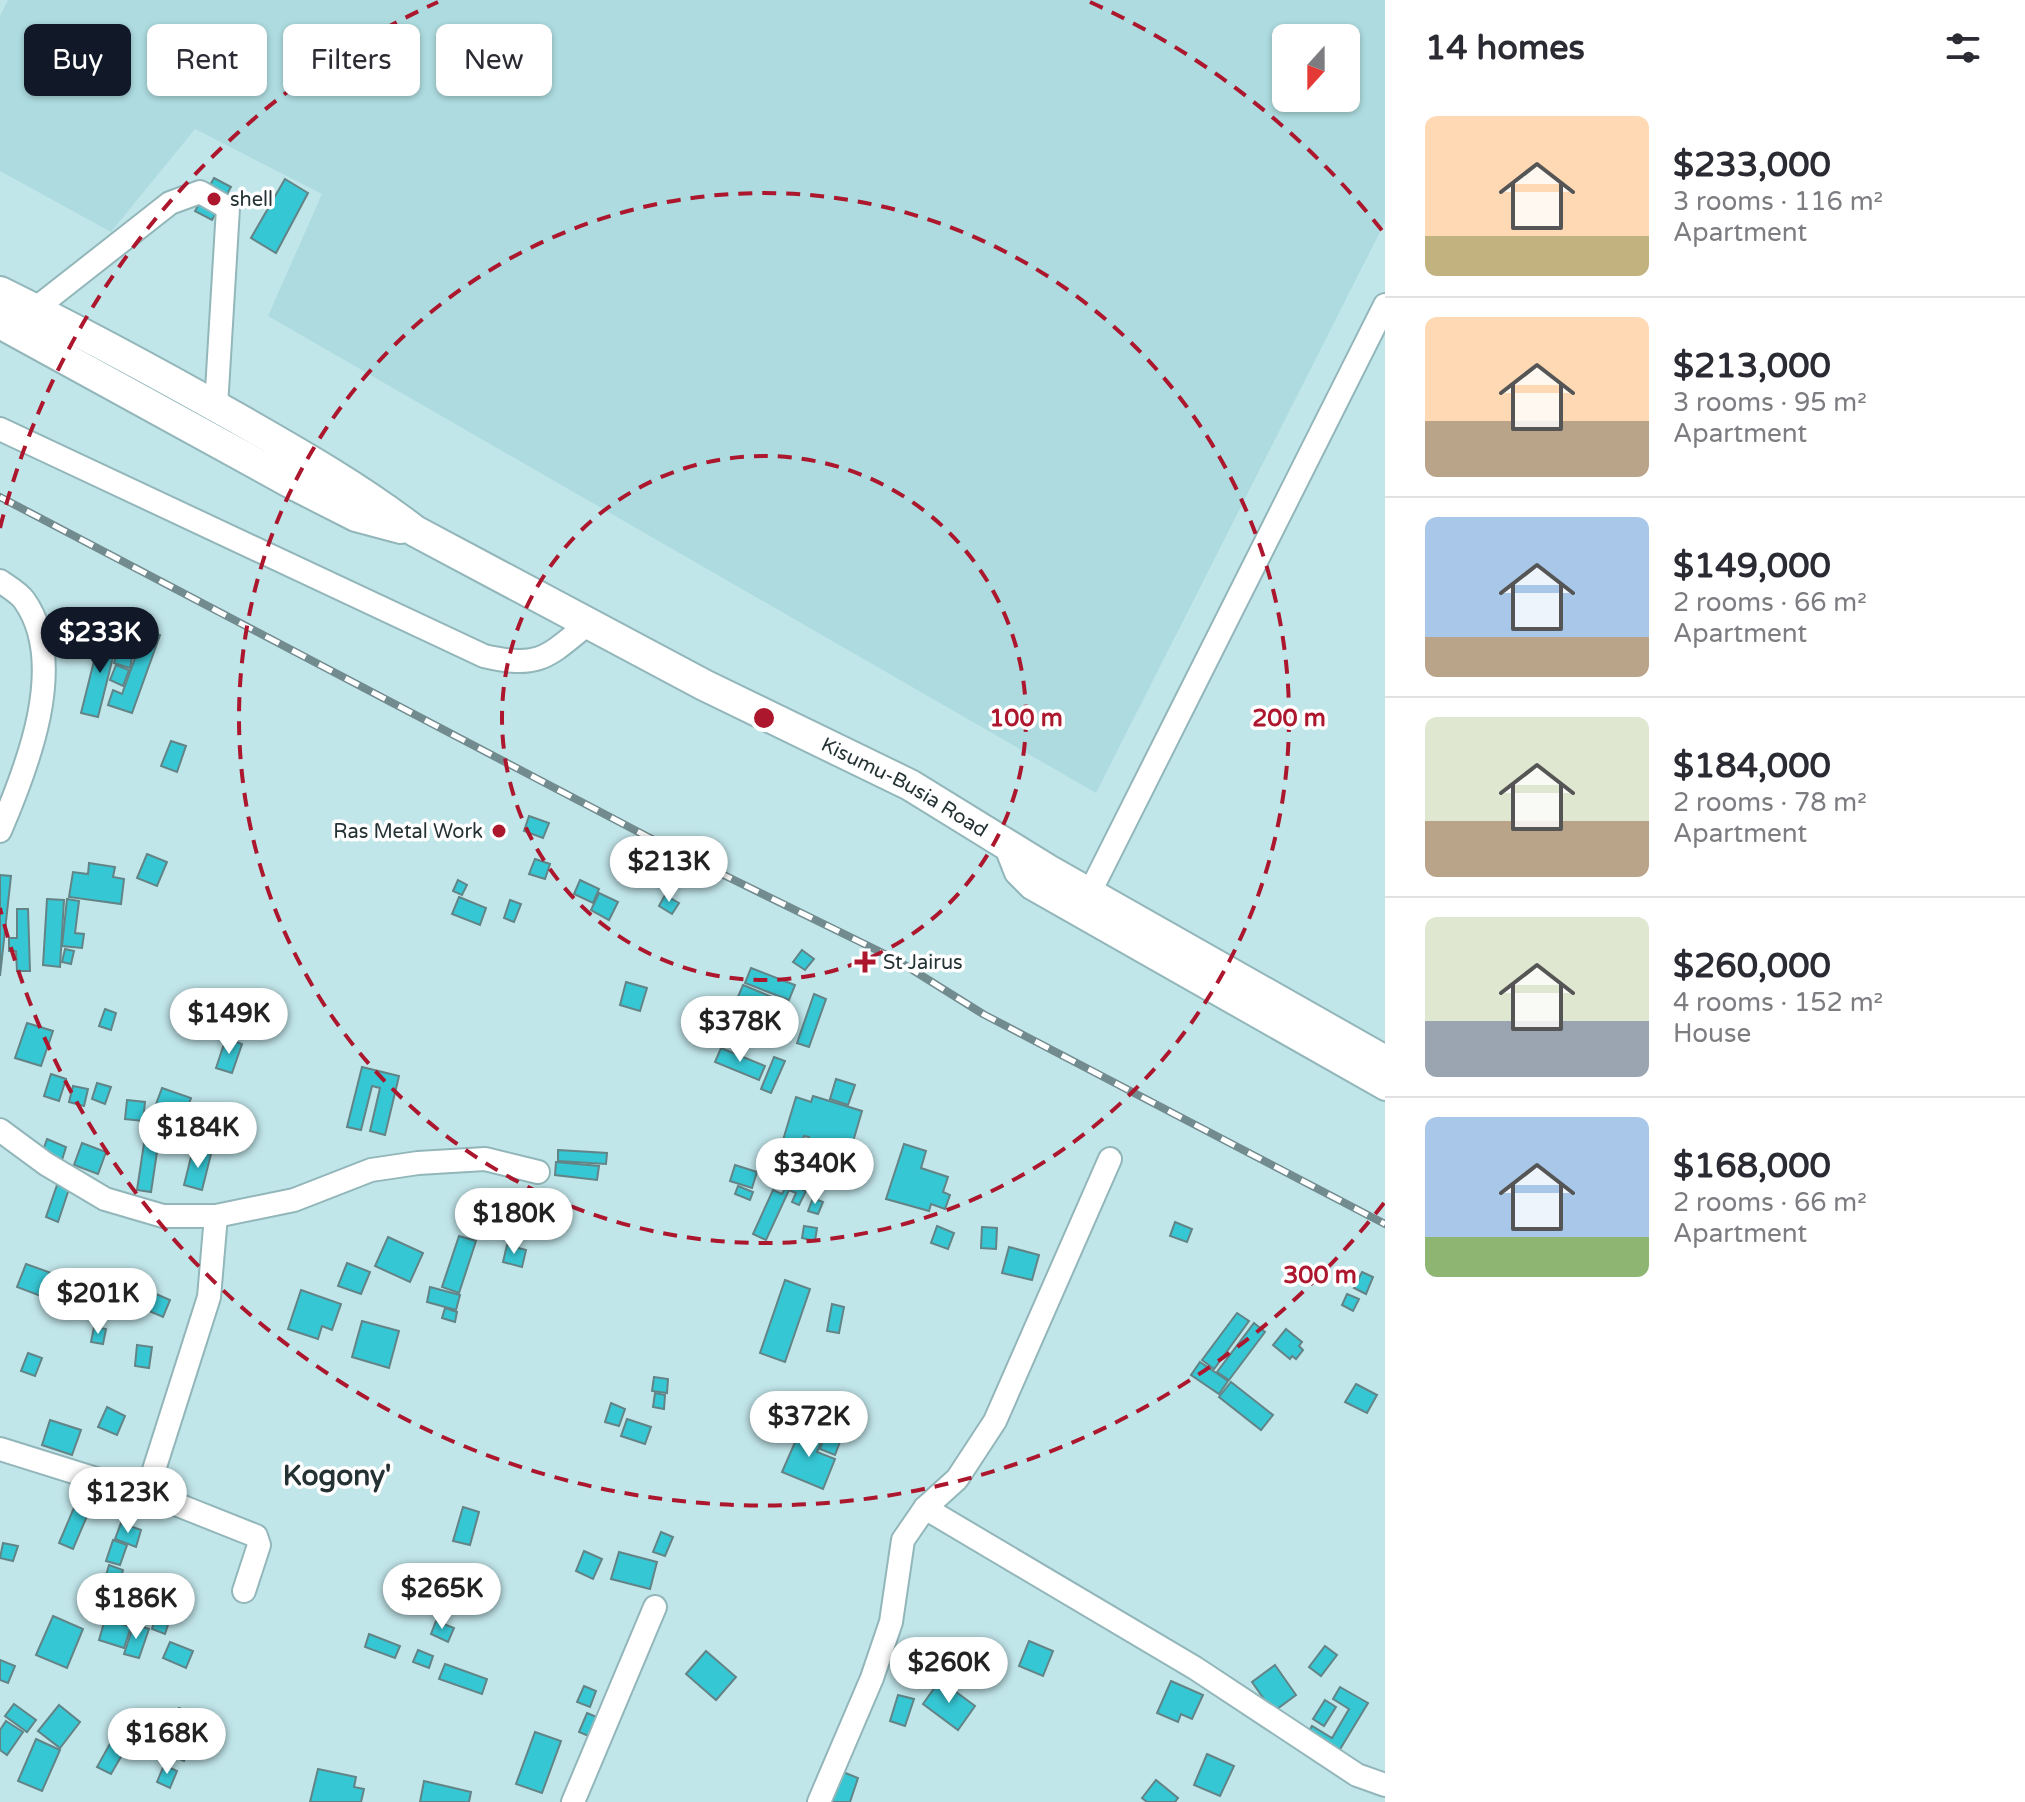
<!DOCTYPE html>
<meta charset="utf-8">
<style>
body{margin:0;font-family:"Varela Round",sans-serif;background:#f7f7f7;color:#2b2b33;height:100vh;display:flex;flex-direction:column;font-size:30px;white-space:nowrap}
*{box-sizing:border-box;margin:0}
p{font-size:26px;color:#7c7c81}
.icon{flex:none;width:44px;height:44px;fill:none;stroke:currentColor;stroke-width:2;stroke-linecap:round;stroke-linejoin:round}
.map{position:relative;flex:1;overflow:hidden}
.details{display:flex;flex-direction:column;background:#fff;width:640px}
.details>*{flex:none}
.banner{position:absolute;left:24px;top:24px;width:760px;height:72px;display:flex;gap:16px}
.needle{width:52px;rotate:201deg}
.tools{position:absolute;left:1272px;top:24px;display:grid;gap:16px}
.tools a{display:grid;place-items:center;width:88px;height:88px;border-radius:12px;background:#fff;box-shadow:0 2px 6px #0004;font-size:40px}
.price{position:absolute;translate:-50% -68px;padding:0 18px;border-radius:28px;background:#fff;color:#222;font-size:26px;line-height:52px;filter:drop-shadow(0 2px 4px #0008)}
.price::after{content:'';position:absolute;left:50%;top:48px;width:24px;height:18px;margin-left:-12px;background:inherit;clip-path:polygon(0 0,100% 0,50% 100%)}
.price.selected{background:#111827;color:#fff}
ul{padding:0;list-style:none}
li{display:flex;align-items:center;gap:24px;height:200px;padding:0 40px}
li+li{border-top:2px solid #e1e1e2}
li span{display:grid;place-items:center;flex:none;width:224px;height:160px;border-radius:12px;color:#555}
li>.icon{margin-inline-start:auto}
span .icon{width:96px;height:96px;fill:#fffc;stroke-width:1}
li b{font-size:34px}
h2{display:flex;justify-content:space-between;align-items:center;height:96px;padding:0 40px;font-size:34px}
.tag{padding:0 28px;border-radius:12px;background:#fff;box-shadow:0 2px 6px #0004;font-size:28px;line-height:72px}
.tag.selected{background:#111827;color:#fff}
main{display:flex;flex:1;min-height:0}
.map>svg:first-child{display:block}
</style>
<main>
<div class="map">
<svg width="1385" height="1802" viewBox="0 0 1385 1802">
<rect width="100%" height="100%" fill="#c1e6ea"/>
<path fill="#addbdf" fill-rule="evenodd" d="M8,0h1377v222l-289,571 -828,-477 54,-122 -127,-65 -84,103 -111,-61v-155zM1286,38h60v60h-60z"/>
<g fill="#36c7d4" stroke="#628487" stroke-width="2">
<polygon points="214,178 231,187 212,220 195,211"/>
<polygon points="285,179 308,193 276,253 251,238"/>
<polygon points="127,623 160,635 132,713 108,705 113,690 122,694 135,658 116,651"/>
<polygon points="101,633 118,637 98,717 81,713"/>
<polygon points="117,653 132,658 130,668 114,663"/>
<polygon points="116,665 129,670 123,686 110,680"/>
<polygon points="171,741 186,746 177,772 161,766"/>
<polygon points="529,816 549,823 543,838 524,831"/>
<polygon points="147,854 167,862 157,886 137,878"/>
<polygon points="535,859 550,864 545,879 529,874"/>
<polygon points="89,863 115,867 113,877 124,879 121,904 69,897 73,872 88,874"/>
<polygon points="0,875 11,876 0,976"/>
<polygon points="458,880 467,885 462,895 453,891"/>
<polygon points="580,880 599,889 593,903 574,894"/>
<polygon points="599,893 618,902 609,920 591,910"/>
<polygon points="665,895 679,903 672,914 659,906"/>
<polygon points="459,897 486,908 480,925 452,914"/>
<polygon points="47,899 64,900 60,967 43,965"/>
<polygon points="67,899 79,901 75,933 84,934 82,948 62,946"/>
<polygon points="510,900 521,904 514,922 504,918"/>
<polygon points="17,909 28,909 30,971 17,971 16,951 9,951 9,938 17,938"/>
<polygon points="65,949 74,951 71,964 62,962"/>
<polygon points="802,950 814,959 805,970 793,962"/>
<polygon points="751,968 795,985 789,1000 745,983"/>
<polygon points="626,982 647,988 640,1011 620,1005"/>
<polygon points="743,985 789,1004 783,1018 737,999"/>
<polygon points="814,994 826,999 809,1047 797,1043"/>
<polygon points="105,1009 116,1013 111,1030 99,1026"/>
<polygon points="27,1023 53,1031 41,1066 15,1058"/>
<polygon points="226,1038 242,1044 232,1073 216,1068"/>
<polygon points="721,1048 765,1066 759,1080 715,1062"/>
<polygon points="774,1057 785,1061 771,1093 761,1089"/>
<polygon points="362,1067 399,1076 385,1135 370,1131 380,1088 372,1086 361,1130 347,1127"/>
<polygon points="51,1074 66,1079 59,1101 44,1096"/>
<polygon points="836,1079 855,1085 848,1105 830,1099"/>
<polygon points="97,1083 111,1087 105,1104 92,1099"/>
<polygon points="73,1086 88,1089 84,1106 69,1102"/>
<polygon points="162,1088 191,1098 184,1117 155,1107"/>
<polygon points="813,1096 862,1111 847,1162 840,1160 832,1184 785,1169 792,1147 805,1150 809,1137 804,1136 801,1146 783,1140 796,1097 811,1102"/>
<polygon points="127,1100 145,1102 143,1121 125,1119"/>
<polygon points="185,1119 215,1129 208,1152 177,1141"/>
<polygon points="146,1130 160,1132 151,1192 137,1190"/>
<polygon points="47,1139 66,1147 61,1163 41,1156"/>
<polygon points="82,1143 106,1152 98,1174 74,1165"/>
<polygon points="904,1144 926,1151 921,1168 948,1177 943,1192 950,1195 945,1209 931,1204 929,1211 886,1199"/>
<polygon points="193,1149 211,1154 202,1190 184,1185"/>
<polygon points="558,1150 607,1153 606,1164 558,1161"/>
<polygon points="556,1162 599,1166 597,1180 555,1175"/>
<polygon points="735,1165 757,1172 752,1188 730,1181"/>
<polygon points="788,1183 806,1191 799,1205 792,1202 796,1193 789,1190 766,1240 753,1234 773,1190 782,1194"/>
<polygon points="57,1185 69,1189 58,1222 46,1217"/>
<polygon points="738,1186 753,1192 750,1200 735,1194"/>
<polygon points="813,1198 823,1202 818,1214 808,1211"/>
<polygon points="528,1200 543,1204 536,1229 521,1225"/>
<polygon points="1175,1222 1192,1229 1187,1242 1170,1236"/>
<polygon points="804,1226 817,1228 815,1241 802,1238"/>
<polygon points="937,1226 954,1233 948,1249 931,1243"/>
<polygon points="982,1227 997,1228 996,1249 981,1248"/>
<polygon points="459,1236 476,1241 459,1293 442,1287"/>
<polygon points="388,1237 423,1253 410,1282 375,1266"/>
<polygon points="507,1245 526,1250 522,1267 503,1262"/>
<polygon points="1009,1247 1039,1255 1032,1280 1002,1273"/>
<polygon points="347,1263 370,1272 361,1294 338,1286"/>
<polygon points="26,1264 54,1274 46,1298 17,1287"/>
<polygon points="1362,1272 1373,1277 1366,1294 1354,1288"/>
<polygon points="785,1280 810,1289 785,1362 760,1353"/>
<polygon points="430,1287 460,1295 456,1310 427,1302"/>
<polygon points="301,1290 341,1304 332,1330 322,1326 318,1339 288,1329"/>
<polygon points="156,1294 170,1300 163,1317 149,1311"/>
<polygon points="1347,1294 1359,1299 1353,1311 1342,1305"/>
<polygon points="832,1304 844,1307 839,1333 827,1331"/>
<polygon points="445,1308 457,1312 455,1322 442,1318"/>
<polygon points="1237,1313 1249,1321 1214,1369 1202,1360"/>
<polygon points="362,1321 399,1331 389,1368 352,1357"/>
<polygon points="1254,1323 1265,1332 1229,1380 1217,1372"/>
<polygon points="94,1327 106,1329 103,1344 91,1342"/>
<polygon points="1286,1329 1302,1342 1299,1346 1303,1350 1296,1359 1292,1356 1290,1359 1273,1345"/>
<polygon points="137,1345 152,1347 149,1368 135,1366"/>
<polygon points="28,1353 42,1358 35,1376 21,1371"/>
<polygon points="1200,1362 1228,1381 1219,1394 1191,1375"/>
<polygon points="654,1377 668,1379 667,1393 652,1391"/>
<polygon points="1231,1382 1273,1415 1261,1430 1219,1397"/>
<polygon points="1356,1384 1377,1395 1367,1413 1345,1402"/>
<polygon points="655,1393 665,1395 664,1409 653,1407"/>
<polygon points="611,1403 625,1409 619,1426 605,1422"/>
<polygon points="107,1407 125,1416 117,1435 98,1427"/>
<polygon points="627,1419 651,1427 645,1444 621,1436"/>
<polygon points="50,1420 81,1430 72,1455 42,1445"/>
<polygon points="803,1424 825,1434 817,1452 835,1459 823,1489 782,1472"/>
<polygon points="826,1433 841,1439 835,1455 820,1449"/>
<polygon points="79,1496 93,1502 73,1549 59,1543"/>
<polygon points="463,1507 479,1512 470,1545 453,1541"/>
<polygon points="121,1523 141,1530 136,1547 115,1539"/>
<polygon points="661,1532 673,1537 665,1556 653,1552"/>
<polygon points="113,1540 127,1545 120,1565 106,1561"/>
<polygon points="3,1543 18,1546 13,1561 0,1558"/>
<polygon points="584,1551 602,1559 593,1579 576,1571"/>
<polygon points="619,1552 657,1562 650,1589 611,1579"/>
<polygon points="109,1565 123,1570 107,1619 131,1627 124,1648 99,1640 105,1619 94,1616"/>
<polygon points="162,1597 176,1601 165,1634 152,1629"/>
<polygon points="53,1616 83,1629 67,1668 36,1655"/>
<polygon points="436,1621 454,1628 448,1642 431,1634"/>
<polygon points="134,1624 149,1629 139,1658 124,1654"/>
<polygon points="369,1634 400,1646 395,1658 365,1647"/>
<polygon points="1029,1641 1053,1651 1043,1676 1019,1666"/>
<polygon points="170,1642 193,1651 186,1668 163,1658"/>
<polygon points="1325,1646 1337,1655 1321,1676 1309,1667"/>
<polygon points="418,1650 433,1656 429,1668 413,1662"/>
<polygon points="706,1651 736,1677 716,1700 686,1674"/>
<polygon points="920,1654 931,1662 923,1673 912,1666"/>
<polygon points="0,1660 15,1666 8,1683 0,1680"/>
<polygon points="445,1664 487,1679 482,1694 439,1679"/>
<polygon points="1275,1665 1296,1695 1273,1712 1252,1682"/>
<polygon points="940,1680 975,1706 958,1730 923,1704"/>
<polygon points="1171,1681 1203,1695 1192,1719 1181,1714 1178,1722 1157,1713"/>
<polygon points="584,1686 596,1691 590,1707 577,1702"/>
<polygon points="1340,1687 1368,1703 1336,1756 1305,1738 1312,1726 1332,1738 1349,1709 1333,1699"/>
<polygon points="898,1695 914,1699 905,1726 890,1721"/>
<polygon points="1325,1700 1336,1707 1324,1726 1313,1719"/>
<polygon points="14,1704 36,1720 27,1732 5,1716"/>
<polygon points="59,1705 80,1722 60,1748 38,1731"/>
<polygon points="179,1708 202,1718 184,1761 160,1751"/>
<polygon points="587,1713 599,1718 591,1737 579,1732"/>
<polygon points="6,1721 23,1732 7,1755 0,1750 0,1730"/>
<polygon points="535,1732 561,1741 542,1793 516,1784"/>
<polygon points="36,1739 60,1750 42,1791 18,1781"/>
<polygon points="112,1740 126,1748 111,1774 97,1767"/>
<polygon points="1207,1754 1234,1766 1220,1796 1194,1785"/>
<polygon points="164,1765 177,1771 170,1788 157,1782"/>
<polygon points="318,1769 356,1777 354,1787 364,1789 361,1802 310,1802"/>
<polygon points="838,1770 858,1778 850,1802 827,1802"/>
<polygon points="1156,1780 1178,1798 1175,1802 1147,1802 1142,1798"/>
<polygon points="424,1781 471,1792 469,1802 420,1802"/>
</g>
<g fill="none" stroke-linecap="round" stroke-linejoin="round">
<defs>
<g id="minor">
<polyline points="35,309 170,203 200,192 228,208 216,407"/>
<path d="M0,429l484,227c56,13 63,1 105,-33"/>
<path d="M0,581c7,5 19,12 24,19 45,63 3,168 -24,231"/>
<polyline points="1005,845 1016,873 1031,888 1385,1089"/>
<polyline points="1089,894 1385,305"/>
<polyline points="0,1130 46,1164 105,1199 163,1216 216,1216 294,1200 371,1170 418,1163 485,1159 538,1172"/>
<polyline points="0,1449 173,1503 256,1536 259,1545 244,1591"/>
<polyline points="146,1495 209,1297 216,1216"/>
<polyline points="925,1508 1195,1668 1357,1775 1385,1785"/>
<polyline points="573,1802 655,1607"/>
<polyline points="819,1802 872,1678 891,1622 903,1540 925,1508 957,1479 995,1421 1110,1159"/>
</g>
<g id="highway">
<path id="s1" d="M0,292c79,39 157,81 233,124 63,36 125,71 182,115l289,154 206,100 138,85 337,191"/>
<polyline points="0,323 299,487 356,516 401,528"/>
</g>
</defs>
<use href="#minor" stroke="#92b6b9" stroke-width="26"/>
<use href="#highway" stroke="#92b6b9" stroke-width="34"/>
<use href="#minor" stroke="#fff" stroke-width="22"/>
<use href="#highway" stroke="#fff" stroke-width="30"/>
<defs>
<polyline id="rail" points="0,497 671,849 895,959 983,1014 1385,1224"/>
</defs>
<use href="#rail" stroke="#728b8e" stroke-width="8"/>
<use href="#rail" stroke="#fff" stroke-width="5" stroke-dasharray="15" stroke-linecap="butt"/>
</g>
<g fill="none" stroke="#ac172e" stroke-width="4" stroke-dasharray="14 10">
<circle cx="764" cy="718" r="262"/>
<circle cx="764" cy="718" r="525"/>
<path d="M1384 1203A787 787 0 0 1 0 908M0 528A787 787 0 0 1 438 2M1090 2A787 787 0 0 1 1384 233"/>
</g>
<g fill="#ac172e" stroke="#fff" stroke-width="3">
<circle cx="214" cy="199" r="8"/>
<circle cx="499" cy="831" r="8"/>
<path d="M861 950h8v8h8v8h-8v8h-8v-8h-8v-8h8z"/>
</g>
<g text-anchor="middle" stroke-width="7" stroke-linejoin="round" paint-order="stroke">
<g font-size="20" fill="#243234" stroke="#fff" text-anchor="start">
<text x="230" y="206">shell</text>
<text x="483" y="838" text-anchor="end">Ras Metal Work</text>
<text x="883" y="969">St Jairus</text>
</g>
<g font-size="20" fill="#243234" stroke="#fff">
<text dy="7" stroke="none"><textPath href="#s1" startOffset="1032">Kisumu-Busia Road</textPath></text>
</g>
<g font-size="28" font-weight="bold" fill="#243234" stroke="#fff">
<text x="337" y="1485">Kogony'</text>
</g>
</g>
<circle cx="764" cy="718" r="12" fill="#ac172e" stroke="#fff" stroke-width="4"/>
<g font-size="24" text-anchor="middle" font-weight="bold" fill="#ac172e" stroke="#fff" stroke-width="7" stroke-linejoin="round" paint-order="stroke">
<text x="1026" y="726">100 m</text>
<text x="1289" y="726">200 m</text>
<text x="1320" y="1283">300 m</text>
</g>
</svg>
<div class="tools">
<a><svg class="needle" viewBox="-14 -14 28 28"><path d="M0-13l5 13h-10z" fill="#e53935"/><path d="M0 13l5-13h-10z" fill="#7c7c81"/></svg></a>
</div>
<b class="price selected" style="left:100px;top:675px">$233K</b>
<b class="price" style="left:669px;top:904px">$213K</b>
<b class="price" style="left:229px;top:1056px">$149K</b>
<b class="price" style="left:740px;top:1064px">$378K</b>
<b class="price" style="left:198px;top:1170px">$184K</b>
<b class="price" style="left:815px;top:1206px">$340K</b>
<b class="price" style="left:514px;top:1256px">$180K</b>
<b class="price" style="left:98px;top:1336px">$201K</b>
<b class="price" style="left:809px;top:1459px">$372K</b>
<b class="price" style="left:128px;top:1535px">$123K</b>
<b class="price" style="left:442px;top:1631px">$265K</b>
<b class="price" style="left:136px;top:1641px">$186K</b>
<b class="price" style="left:949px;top:1705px">$260K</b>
<b class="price" style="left:167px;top:1776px">$168K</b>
<div class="banner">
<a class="tag selected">Buy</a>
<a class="tag">Rent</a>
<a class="tag">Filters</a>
<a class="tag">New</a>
</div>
</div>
<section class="details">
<h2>14 homes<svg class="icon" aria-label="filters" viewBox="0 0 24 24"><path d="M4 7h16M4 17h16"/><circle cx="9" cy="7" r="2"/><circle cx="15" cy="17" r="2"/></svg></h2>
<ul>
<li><span style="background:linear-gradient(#ffd9b3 75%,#c2b280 0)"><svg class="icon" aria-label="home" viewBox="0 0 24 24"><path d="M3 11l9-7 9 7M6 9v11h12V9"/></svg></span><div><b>$233,000</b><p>3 rooms · 116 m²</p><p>Apartment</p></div></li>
<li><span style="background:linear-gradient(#ffd9b3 65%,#b9a48a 0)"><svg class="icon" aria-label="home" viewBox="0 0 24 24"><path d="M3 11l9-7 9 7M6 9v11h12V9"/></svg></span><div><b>$213,000</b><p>3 rooms · 95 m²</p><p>Apartment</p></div></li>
<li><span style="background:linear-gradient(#a9c7e8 75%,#b9a48a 0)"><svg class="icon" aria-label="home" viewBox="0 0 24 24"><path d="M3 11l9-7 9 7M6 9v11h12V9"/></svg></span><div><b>$149,000</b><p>2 rooms · 66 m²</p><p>Apartment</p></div></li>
<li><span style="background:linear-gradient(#dfe7d0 65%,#b9a48a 0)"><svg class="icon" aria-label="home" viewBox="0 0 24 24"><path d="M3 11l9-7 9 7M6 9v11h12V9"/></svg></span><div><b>$184,000</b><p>2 rooms · 78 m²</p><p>Apartment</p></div></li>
<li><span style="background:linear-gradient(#dfe7d0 65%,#9aa5b1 0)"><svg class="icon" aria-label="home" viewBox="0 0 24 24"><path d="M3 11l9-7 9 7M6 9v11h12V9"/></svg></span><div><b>$260,000</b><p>4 rooms · 152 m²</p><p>House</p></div></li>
<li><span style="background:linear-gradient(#a9c7e8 75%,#8fb573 0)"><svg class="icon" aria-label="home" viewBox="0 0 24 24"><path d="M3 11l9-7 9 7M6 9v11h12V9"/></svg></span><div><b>$168,000</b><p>2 rooms · 66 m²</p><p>Apartment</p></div></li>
</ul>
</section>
</main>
